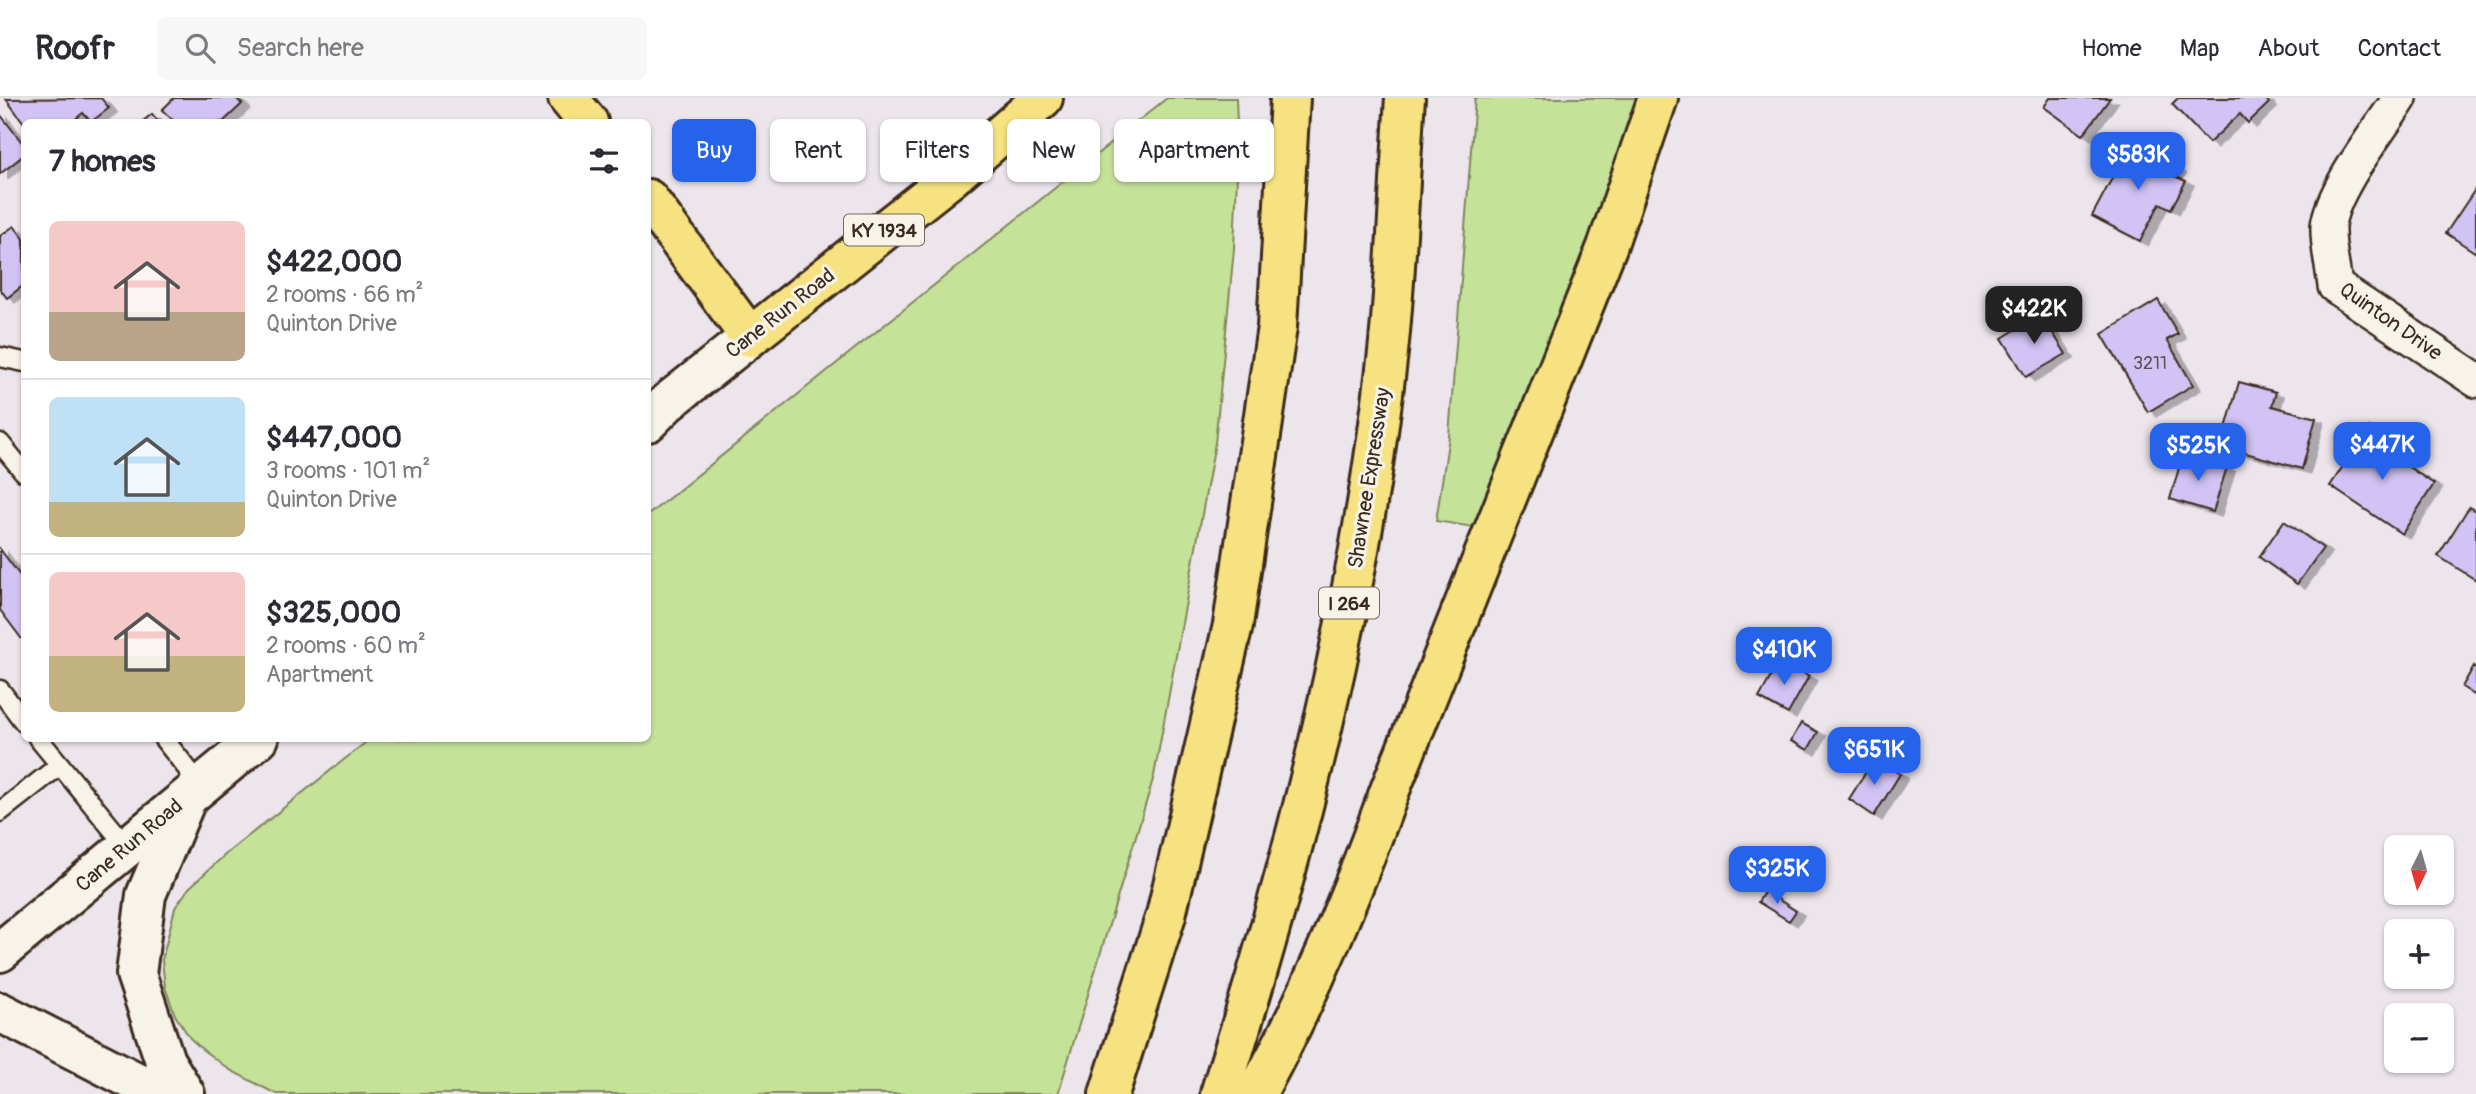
<!DOCTYPE html>
<meta charset="utf-8">
<style>
body{margin:0;font-family:Pangolin,sans-serif;background:#f7f7f7;color:#2b2b33;height:100vh;display:flex;flex-direction:column;font-size:26px;white-space:nowrap}
*{box-sizing:border-box;margin:0}
p{font-size:23px;color:#7c7c81}
.icon{flex:none;width:38px;height:38px;fill:none;stroke:currentColor;stroke-width:2;stroke-linecap:round;stroke-linejoin:round}
.map{position:relative;flex:1;overflow:hidden}
.side{position:absolute;left:21px;top:21px;width:630px;height:623px;display:flex;flex-direction:column;background:#fff;border-radius:10px;box-shadow:0 2px 5px #0004}
.side>*{flex:none}
.guide{position:absolute;left:672px;top:21px;width:665px;height:63px;display:flex;gap:14px}
.needle{width:46px;rotate:185deg}
.fabs{position:absolute;left:2384px;top:737px;display:grid;gap:14px}
.fabs a{display:grid;place-items:center;width:70px;height:70px;border-radius:10px;background:#fff;box-shadow:0 2px 5px #0004;font-size:35px}
.price{position:absolute;translate:-50% -60px;padding:0 16px;border-radius:14px;background:#2563eb;color:#fff;font-size:23px;line-height:46px;filter:drop-shadow(0 2px 4px #0008)}
.price::after{content:'';position:absolute;left:50%;top:42px;width:21px;height:16px;margin-left:-10px;background:inherit;clip-path:polygon(0 0,100% 0,50% 100%)}
.price.on{background:#222;color:#fff}
ul{padding:0;list-style:none}
li{display:flex;align-items:center;gap:21px;height:175px;padding:0 28px}
li+li{border-top:2px solid #e1e1e2}
li span{display:grid;place-items:center;flex:none;width:196px;height:140px;border-radius:10px;color:#555}
li>.icon{margin-inline-start:auto}
span .icon{width:84px;height:84px;fill:#fffc;stroke-width:1}
li b{font-size:30px}
h2{display:flex;justify-content:space-between;align-items:center;height:84px;padding:0 28px;font-size:30px}
.tag{padding:0 24px;border-radius:10px;background:#fff;box-shadow:0 2px 5px #0004;font-size:24px;line-height:63px}
.tag.on{background:#2563eb;color:#fff}
header{display:flex;align-items:center;gap:42px;box-sizing:border-box;height:98px;padding:0 35px;background:#fff;border-bottom:2px solid #e1e1e2}
header strong{font-size:33px}
nav{display:flex;gap:38px;margin-inline-start:auto;font-size:24px}
.search{width:490px;height:63px;background:#f7f7f7;display:flex;align-items:center;gap:18px;box-sizing:border-box;padding:0 24px;border-radius:10px;color:#7c7c81;font-size:26px}
.map>svg:first-child{display:block}
</style>
<header>
<strong>Roofr</strong>
<div class="search"><svg class="icon" aria-label="search" viewBox="0 0 24 24"><circle cx="10" cy="10" r="6"/><path d="M15 15l6 6"/></svg>Search here</div>
<nav><a>Home</a><a>Map</a><a>About</a><a>Contact</a></nav>
</header>
<div class="map">
<svg width="2476" height="996" viewBox="0 0 2476 996">
<defs>
<filter id="shadow"><feDropShadow dx="8" dy="4.5" stdDeviation="0" flood-color="#0004"/></filter>
</defs>
<rect width="100%" height="100%" fill="#ece5ec"/>
<filter id="ink" filterUnits="userSpaceOnUse"><feTurbulence type="fractalNoise" baseFrequency=".0143" numOctaves="2"/><feDisplacementMap in="SourceGraphic" scale="14" xChannelSelector="R" yChannelSelector="G"/><feConvolveMatrix kernelMatrix="1 2 1 2 8 2 1 2 1" color-interpolation-filters="sRGB"/></filter>
<g filter="url(#ink)">
<g fill="#c5e299" stroke="#80865c" stroke-width="2">
<polygon points="1167,0 1236,0 1238,53 1234,151 1215,345 1154,678 1058,996 276,996 230,972 203,952 190,940 175,917 165,889 162,862 175,810 189,790 227,755 370,641 648,640 648,417"/>
<polygon points="1475,0 1640,0 1563,212 1473,429 1436,423 1449,338"/>
</g>
<g fill="#d1c3f4" stroke="#3b2a1e" stroke-width="2" filter="url(#shadow)">
<polygon points="101,0 109,10 91,24 83,15 72,24 24,25 6,1"/>
<polygon points="174,0 236,0 242,6 223,24 175,24 162,12"/>
<polygon points="2050,0 2110,0 2083,37 2044,9"/>
<polygon points="2178,0 2265,0 2269,5 2248,25 2240,16 2209,45 2172,6"/>
<polygon points="0,16 24,47 24,57 0,76"/>
<polygon points="152,16 159,24 142,24"/>
<polygon points="2130,46 2178,71 2174,78 2186,83 2171,111 2160,105 2140,143 2092,118"/>
<polygon points="2476,90 2476,155 2446,135"/>
<polygon points="14,128 24,141 24,187 7,200 0,191 0,138"/>
<polygon points="2158,202 2178,236 2167,242 2193,287 2148,314 2102,236"/>
<polygon points="2041,216 2066,256 2026,279 2002,240"/>
<polygon points="2239,284 2276,294 2272,308 2316,320 2302,371 2221,348"/>
<polygon points="2369,329 2402,351 2395,360 2434,386 2402,436 2330,388"/>
<polygon points="2183,356 2227,369 2213,414 2170,401"/>
<polygon points="2469,409 2476,413 2476,482 2438,458"/>
<polygon points="2284,423 2323,450 2297,486 2259,459"/>
<polygon points="0,451 24,483 24,544 0,512"/>
<polygon points="1780,562 1809,578 1788,616 1759,600"/>
<polygon points="2474,568 2476,570 2476,598 2462,589"/>
<polygon points="1801,625 1818,634 1808,652 1791,643"/>
<polygon points="1875,660 1900,676 1874,718 1849,701"/>
<polygon points="1765,793 1796,813 1789,823 1758,804"/>
</g>
<g fill="none" stroke-linecap="round" stroke-linejoin="round">
<defs>
<g id="lane">
<polyline points="0,259 24,264"/>
<polyline points="0,345 24,374"/>
<polyline points="0,592 24,624"/>
<polyline points="38,640 127,749"/>
<polyline points="163,640 201,688"/>
<polyline points="0,714 60,667"/>
</g>
<path id="street" d="M2400,0c-20,32 -68,91 -72,128 -1,19 5,41 7,60l141,94"/>
<g id="secondary">
<polyline points="648,324 668,304 750,239"/>
<polyline points="0,854 259,640"/>
<polyline points="0,914 160,996"/>
<polyline points="185,996 165,963 136,876 146,797 186,702"/>
</g>
<g id="highway">
<polyline points="568,0 588,24"/>
<polyline points="648,101 750,239 953,78 1043,0"/>
<polyline points="1109,996 1166,817 1233,527 1277,229 1290,0"/>
<path d="M1220,996c77,-242 140,-490 168,-742 9,-84 11,-170 17,-254"/>
<path d="M1256,996c54,-97 96,-200 134,-304l217,-543 51,-149"/>
</g>
</defs>
<use href="#lane" stroke="#3b2a1e" stroke-width="23"/>
<use href="#street" stroke="#3b2a1e" stroke-width="38"/>
<use href="#secondary" stroke="#3b2a1e" stroke-width="44"/>
<use href="#highway" stroke="#3b2a1e" stroke-width="44"/>
<use href="#lane" stroke="#f7f3e8" stroke-width="18"/>
<use href="#street" stroke="#f7f3e8" stroke-width="33"/>
<use href="#secondary" stroke="#f7f3e8" stroke-width="38"/>
<use href="#highway" stroke="#f7e281" stroke-width="38"/>
</g>
</g>
<g text-anchor="middle" stroke-width="6" stroke-linejoin="round" paint-order="stroke">
<g font-size="18" fill="#605054">
<text x="2150" y="271">3211</text>
</g>
<g fill="#f7f3e8" stroke="#73665b" stroke-width="2">
<rect x="844" y="116.5" width="80" height="31" rx="5"/>
<rect x="1319" y="489.5" width="60" height="31" rx="5"/>
</g>
<g font-size="19" font-weight="bold" fill="#3b2a1e">
<text x="884" y="139">KY 1934</text>
<text x="1349" y="512">I 264</text>
</g>
<g font-size="21" fill="#3b2a1e" stroke="#f7f3e8">
<text transform="translate(780 215) rotate(-38)" y="7">Cane Run Road</text>
<text transform="translate(2391 223) rotate(35)" y="7">Quinton Drive</text>
<text transform="translate(1369 380) rotate(-81)" y="7">Shawnee Expressway</text>
<text transform="translate(129 747) rotate(-40)" y="7">Cane Run Road</text>
</g>
</g>
</svg>
<div class="fabs">
<a><svg class="needle" viewBox="-14 -14 28 28"><path d="M0-13l5 13h-10z" fill="#e53935"/><path d="M0 13l5-13h-10z" fill="#7c7c81"/></svg></a>
<a>+</a>
<a>−</a>
</div>
<b class="price" style="left:2138px;top:94px">$583K</b>
<b class="price on" style="left:2034px;top:248px">$422K</b>
<b class="price" style="left:2382px;top:384px">$447K</b>
<b class="price" style="left:2198px;top:385px">$525K</b>
<b class="price" style="left:1784px;top:589px">$410K</b>
<b class="price" style="left:1874px;top:689px">$651K</b>
<b class="price" style="left:1777px;top:808px">$325K</b>
<div class="guide">
<a class="tag on">Buy</a>
<a class="tag">Rent</a>
<a class="tag">Filters</a>
<a class="tag">New</a>
<a class="tag">Apartment</a>
</div>
<section class="side">
<h2>7 homes<svg class="icon" aria-label="filters" viewBox="0 0 24 24"><path d="M4 7h16M4 17h16"/><circle cx="9" cy="7" r="2"/><circle cx="15" cy="17" r="2"/></svg></h2>
<ul>
<li><span style="background:linear-gradient(#f6c9c9 65%,#b9a48a 0)"><svg class="icon" aria-label="home" viewBox="0 0 24 24"><path d="M3 11l9-7 9 7M6 9v11h12V9"/></svg></span><div><b>$422,000</b><p>2 rooms · 66 m²</p><p>Quinton Drive</p></div></li>
<li><span style="background:linear-gradient(#bfe0f5 75%,#c2b280 0)"><svg class="icon" aria-label="home" viewBox="0 0 24 24"><path d="M3 11l9-7 9 7M6 9v11h12V9"/></svg></span><div><b>$447,000</b><p>3 rooms · 101 m²</p><p>Quinton Drive</p></div></li>
<li><span style="background:linear-gradient(#f6c9c9 60%,#c2b280 0)"><svg class="icon" aria-label="home" viewBox="0 0 24 24"><path d="M3 11l9-7 9 7M6 9v11h12V9"/></svg></span><div><b>$325,000</b><p>2 rooms · 60 m²</p><p>Apartment</p></div></li>
</ul>
</section>
</div>
